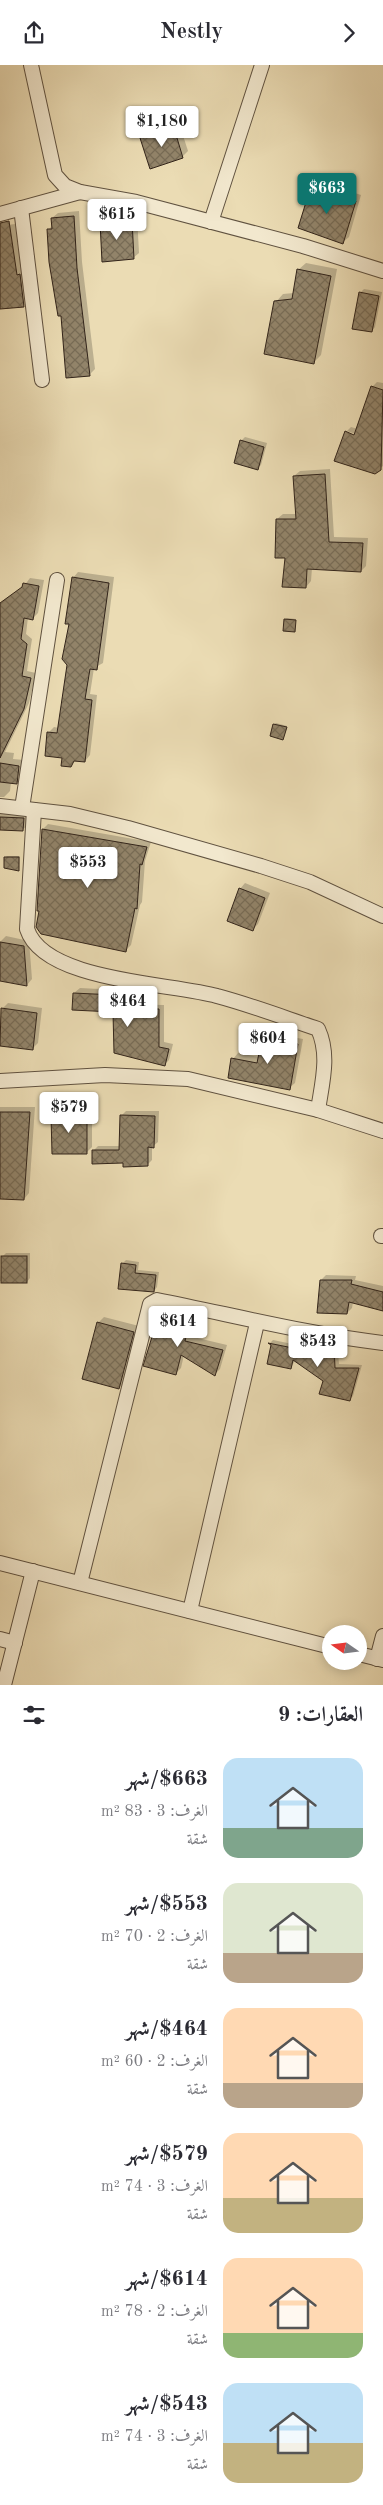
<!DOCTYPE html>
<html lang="ar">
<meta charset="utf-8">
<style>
body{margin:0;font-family:"Old Standard TT",Amiri,serif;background:#f7f7f7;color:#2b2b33;direction:rtl;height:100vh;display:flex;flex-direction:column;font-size:19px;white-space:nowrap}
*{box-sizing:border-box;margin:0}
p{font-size:16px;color:#7c7c81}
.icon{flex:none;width:28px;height:28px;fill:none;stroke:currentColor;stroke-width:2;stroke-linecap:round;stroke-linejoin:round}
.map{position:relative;height:1620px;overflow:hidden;direction:ltr}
.sheet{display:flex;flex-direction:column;background:#fff;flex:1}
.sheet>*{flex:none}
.needle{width:32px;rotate:284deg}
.fabs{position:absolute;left:322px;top:1560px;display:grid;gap:10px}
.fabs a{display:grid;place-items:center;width:45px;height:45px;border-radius:50%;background:#fff;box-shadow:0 2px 12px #0003;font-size:25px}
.price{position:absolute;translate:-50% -42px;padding:0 11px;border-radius:5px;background:#fff;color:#222;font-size:16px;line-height:32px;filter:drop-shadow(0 1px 2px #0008)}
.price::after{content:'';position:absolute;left:50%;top:30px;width:15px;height:11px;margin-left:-8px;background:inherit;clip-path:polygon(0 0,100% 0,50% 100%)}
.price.active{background:#0f766e;color:#fff}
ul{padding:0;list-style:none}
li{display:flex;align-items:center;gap:15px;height:125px;padding:0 20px}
li span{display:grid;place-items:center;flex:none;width:140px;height:100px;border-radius:15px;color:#555}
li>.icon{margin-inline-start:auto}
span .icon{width:60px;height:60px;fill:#fffc;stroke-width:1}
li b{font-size:21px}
h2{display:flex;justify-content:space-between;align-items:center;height:60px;padding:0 20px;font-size:21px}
header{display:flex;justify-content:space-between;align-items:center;height:65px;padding:0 20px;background:#fff;font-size:22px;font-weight:800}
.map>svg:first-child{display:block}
</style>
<header><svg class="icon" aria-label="forward" viewBox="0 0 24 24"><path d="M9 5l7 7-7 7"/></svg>Nestly<svg class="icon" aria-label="share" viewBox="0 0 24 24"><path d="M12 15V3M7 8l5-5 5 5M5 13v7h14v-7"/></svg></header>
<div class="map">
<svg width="383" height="1620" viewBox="0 0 383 1620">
<defs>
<pattern id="building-cross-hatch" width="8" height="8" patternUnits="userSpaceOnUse" patternTransform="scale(1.25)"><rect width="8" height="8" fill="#92846a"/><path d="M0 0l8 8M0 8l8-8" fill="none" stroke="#786c56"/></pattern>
</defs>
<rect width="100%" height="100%" fill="#ebdcb4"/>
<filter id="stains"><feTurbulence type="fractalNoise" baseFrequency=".004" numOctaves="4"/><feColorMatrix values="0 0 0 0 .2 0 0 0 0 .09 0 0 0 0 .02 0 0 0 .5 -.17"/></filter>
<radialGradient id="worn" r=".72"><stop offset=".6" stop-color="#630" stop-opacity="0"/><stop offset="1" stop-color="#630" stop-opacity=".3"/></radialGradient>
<g fill="#0003">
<polygon points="179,58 188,86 182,92 142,73 147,67"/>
<polygon points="318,116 361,130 349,172 343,177 312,122"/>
<polygon points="79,146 82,197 95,304 89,310 62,249 48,165 53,160 52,153 58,148"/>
<polygon points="137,150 139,188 133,193 101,158 106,152"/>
<polygon points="15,159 29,235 24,241 0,242 0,161"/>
<polygon points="306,198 337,204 321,290 314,297 276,237 283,229 294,228 298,205"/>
<polygon points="364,224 382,227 375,262 372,266 360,228"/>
<polygon points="377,317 383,318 383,401 374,408 335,395 347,366 347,368 360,373 361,371 347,366 351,362 358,364 372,322"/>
<polygon points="245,372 267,378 261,400 257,403 241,376"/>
<polygon points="330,404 334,472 368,473 366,501 361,506 312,503 311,516 306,522 286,492 277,454 283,449 297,449 294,411 300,406"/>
<polygon points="78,507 114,512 103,598 94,603 90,629 97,630 90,690 85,696 75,695 70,700 48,668 54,662 59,663 68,600 73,513"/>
<polygon points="30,513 44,515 38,548 33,553 28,552 26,569 32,574 27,606 36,608 29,638 5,687 14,688 13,694 24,695 22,712 16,718 11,717 10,726 4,732 0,732 0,539 24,521"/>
<polygon points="287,553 296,554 294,566 285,554"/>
<polygon points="276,658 287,661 283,674 274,659"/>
<polygon points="0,743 28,748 28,760 22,765 0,764"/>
<polygon points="48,759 151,777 145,796 142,837 140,840 131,880 126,885 40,845 43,764"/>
<polygon points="7,791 20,791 19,805 5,793"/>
<polygon points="245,818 270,828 258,859 253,864 240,824"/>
<polygon points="6,871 29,876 32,914 27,920 0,914 0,877"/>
<polygon points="80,923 119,925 118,939 164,940 164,977 173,979 169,995 164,1000 114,946 74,928"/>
<polygon points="8,938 42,943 38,978 32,984 0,979 2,944"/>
<polygon points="269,968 303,974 295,1018 289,1023 233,994 238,988 259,992 263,973"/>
<polygon points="0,1042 35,1042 29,1128 24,1134 0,1132"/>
<polygon points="58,1044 92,1044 92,1082 87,1087 53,1050"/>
<polygon points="126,1046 159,1046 158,1077 152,1082 152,1095 147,1100 125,1097 93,1086 98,1081 121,1081 122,1050"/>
<polygon points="6,1188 30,1188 30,1213 27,1217 0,1216 2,1192"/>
<polygon points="126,1195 139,1197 138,1205 159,1207 157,1222 154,1226 122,1199"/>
<polygon points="326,1210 356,1211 355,1215 383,1221 383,1245 353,1237 352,1243 347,1248 321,1215"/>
<polygon points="165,1244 194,1252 189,1271 227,1280 220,1304 215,1309 184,1290 181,1303 176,1308 145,1300 160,1249"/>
<polygon points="104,1252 139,1261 125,1317 119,1323 98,1258"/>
<polygon points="273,1275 302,1281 337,1277 339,1299 362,1300 353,1331 350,1334 295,1295 291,1303 270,1278"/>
</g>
<g fill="url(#building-cross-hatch)" stroke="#32241a">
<polygon points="174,63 183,93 150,104 140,73"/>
<polygon points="311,121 356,136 343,179 298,163"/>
<polygon points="74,151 77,203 90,311 66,313 61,251 58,251 49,197 47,164 52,164 51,153"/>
<polygon points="132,155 134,194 102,197 100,157"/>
<polygon points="9,156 17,210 20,209 24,242 0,244 0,158"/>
<polygon points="297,204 331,211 314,299 264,289 274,236 292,234"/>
<polygon points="359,227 379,231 372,267 352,264"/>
<polygon points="371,321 383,325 381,405 375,409 334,396 345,366 354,370"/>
<polygon points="240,375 264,382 258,405 234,398"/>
<polygon points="325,409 329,477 363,478 361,507 307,504 306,523 282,522 285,493 275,493 276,454 296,454 293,411"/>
<polygon points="72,512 109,518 97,605 90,604 85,634 92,635 85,697 74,696 71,702 61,701 62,693 45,691 47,667 57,668 67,600 62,594 69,559 65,559"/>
<polygon points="23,518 39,521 33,555 24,553 21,574 27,579 22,611 31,613 24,644 0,693 0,538 22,522"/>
<polygon points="284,554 296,555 295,567 283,566"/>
<polygon points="273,659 287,662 283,675 270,671"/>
<polygon points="0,698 19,701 17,719 0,717"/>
<polygon points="0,752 24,753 23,766 0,765"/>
<polygon points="42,764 147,782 142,800 140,799 137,844 135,843 126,887 41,869 36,862 39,846 37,846"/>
<polygon points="4,792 19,792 19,806 4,803"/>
<polygon points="239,823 265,833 253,866 227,856"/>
<polygon points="0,877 24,881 27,921 0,916"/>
<polygon points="73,928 115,930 114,944 159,944 159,982 169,984 165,1001 114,988 113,947 72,945"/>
<polygon points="1,943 37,948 33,985 0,981"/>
<polygon points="262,973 298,979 290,1025 228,1013 231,993 257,998"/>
<polygon points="0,1047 30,1047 24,1135 0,1134"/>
<polygon points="87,1049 87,1089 52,1089 51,1050"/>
<polygon points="120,1050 155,1051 154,1083 148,1082 148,1101 123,1102 123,1098 92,1099 92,1085 119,1085"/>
<rect x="1" y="1191" width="26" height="27"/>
<polygon points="121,1198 136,1200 135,1208 156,1210 154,1227 118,1224"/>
<polygon points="320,1215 352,1215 351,1219 383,1227 383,1246 349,1237 347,1249 317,1248"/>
<polygon points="159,1249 190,1257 185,1276 223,1285 215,1311 181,1290 176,1310 143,1301"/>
<polygon points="97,1257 134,1267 119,1324 82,1314"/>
<polygon points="268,1278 298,1284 334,1280 335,1303 359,1303 350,1336 319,1329 323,1316 293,1295 291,1304 267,1299 271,1280"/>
</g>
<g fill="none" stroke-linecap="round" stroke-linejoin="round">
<defs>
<g id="street">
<polyline points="31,0 55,110 65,121 80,127 136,137 303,181 383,206"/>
<polyline points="21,143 42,315"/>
<polyline points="0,149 80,127"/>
<polyline points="211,157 262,0"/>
<polyline points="0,741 70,749 128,763 261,801 310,817 383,851"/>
<polyline points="22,743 57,515"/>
<path d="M34,745l-7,119c17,53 145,54 190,67 34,9 68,22 101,33 12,26 4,54 0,81"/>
<polyline points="0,1016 105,1010 188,1014 318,1045 383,1066"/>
<polyline points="381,1171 383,1171"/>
<polyline points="0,1498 331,1582"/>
<path d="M80,1518l70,-279 7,-4c76,15 149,34 226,43"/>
<polyline points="190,1546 257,1258"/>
<polyline points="0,1574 15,1578"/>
<polyline points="359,1589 383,1595"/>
<polyline points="377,1594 383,1571"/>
<polyline points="4,1620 33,1506"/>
</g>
</defs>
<use href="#street" stroke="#605240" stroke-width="16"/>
<use href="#street" stroke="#f2e8ce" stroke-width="14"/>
</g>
<rect width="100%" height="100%" filter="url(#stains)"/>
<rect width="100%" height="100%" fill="url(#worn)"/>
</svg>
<div class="fabs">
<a><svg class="needle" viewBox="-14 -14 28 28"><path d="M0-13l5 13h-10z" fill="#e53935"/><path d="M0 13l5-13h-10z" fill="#7c7c81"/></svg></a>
</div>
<b class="price" style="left:162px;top:83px">$1,180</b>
<b class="price active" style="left:327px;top:150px">$663</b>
<b class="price" style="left:117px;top:176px">$615</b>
<b class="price" style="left:88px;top:824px">$553</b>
<b class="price" style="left:128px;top:963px">$464</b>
<b class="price" style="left:268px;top:1000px">$604</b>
<b class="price" style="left:69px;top:1069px">$579</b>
<b class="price" style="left:178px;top:1283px">$614</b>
<b class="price" style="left:318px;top:1303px">$543</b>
</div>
<section class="sheet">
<h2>العقارات: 9<svg class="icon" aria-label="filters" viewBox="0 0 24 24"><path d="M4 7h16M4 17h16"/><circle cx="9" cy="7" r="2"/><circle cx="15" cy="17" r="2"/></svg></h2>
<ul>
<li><span style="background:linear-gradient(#bfe0f5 70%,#7fa58c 0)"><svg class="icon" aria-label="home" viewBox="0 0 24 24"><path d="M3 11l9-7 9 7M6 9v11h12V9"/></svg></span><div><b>$663/شهر</b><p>الغرف: 3 · 83 m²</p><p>شقة</p></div></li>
<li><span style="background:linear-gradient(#dfe7d0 70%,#b9a48a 0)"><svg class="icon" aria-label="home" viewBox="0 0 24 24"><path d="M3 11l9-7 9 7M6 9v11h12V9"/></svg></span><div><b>$553/شهر</b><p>الغرف: 2 · 70 m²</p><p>شقة</p></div></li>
<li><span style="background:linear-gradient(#ffd9b3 75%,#b9a48a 0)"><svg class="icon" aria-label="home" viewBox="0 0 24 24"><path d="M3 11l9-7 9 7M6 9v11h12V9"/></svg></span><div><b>$464/شهر</b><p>الغرف: 2 · 60 m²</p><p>شقة</p></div></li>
<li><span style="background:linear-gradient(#ffd9b3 65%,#c2b280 0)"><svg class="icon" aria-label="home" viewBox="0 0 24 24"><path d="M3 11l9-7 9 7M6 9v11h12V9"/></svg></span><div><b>$579/شهر</b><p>الغرف: 3 · 74 m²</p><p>شقة</p></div></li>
<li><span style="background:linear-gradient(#ffd9b3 75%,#8fb573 0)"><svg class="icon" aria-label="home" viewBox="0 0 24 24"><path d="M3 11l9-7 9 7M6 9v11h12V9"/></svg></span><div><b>$614/شهر</b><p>الغرف: 2 · 78 m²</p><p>شقة</p></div></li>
<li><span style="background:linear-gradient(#bfe0f5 60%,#c2b280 0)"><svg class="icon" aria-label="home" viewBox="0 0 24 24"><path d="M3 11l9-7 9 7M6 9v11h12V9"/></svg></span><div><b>$543/شهر</b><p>الغرف: 3 · 74 m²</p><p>شقة</p></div></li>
</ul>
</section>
